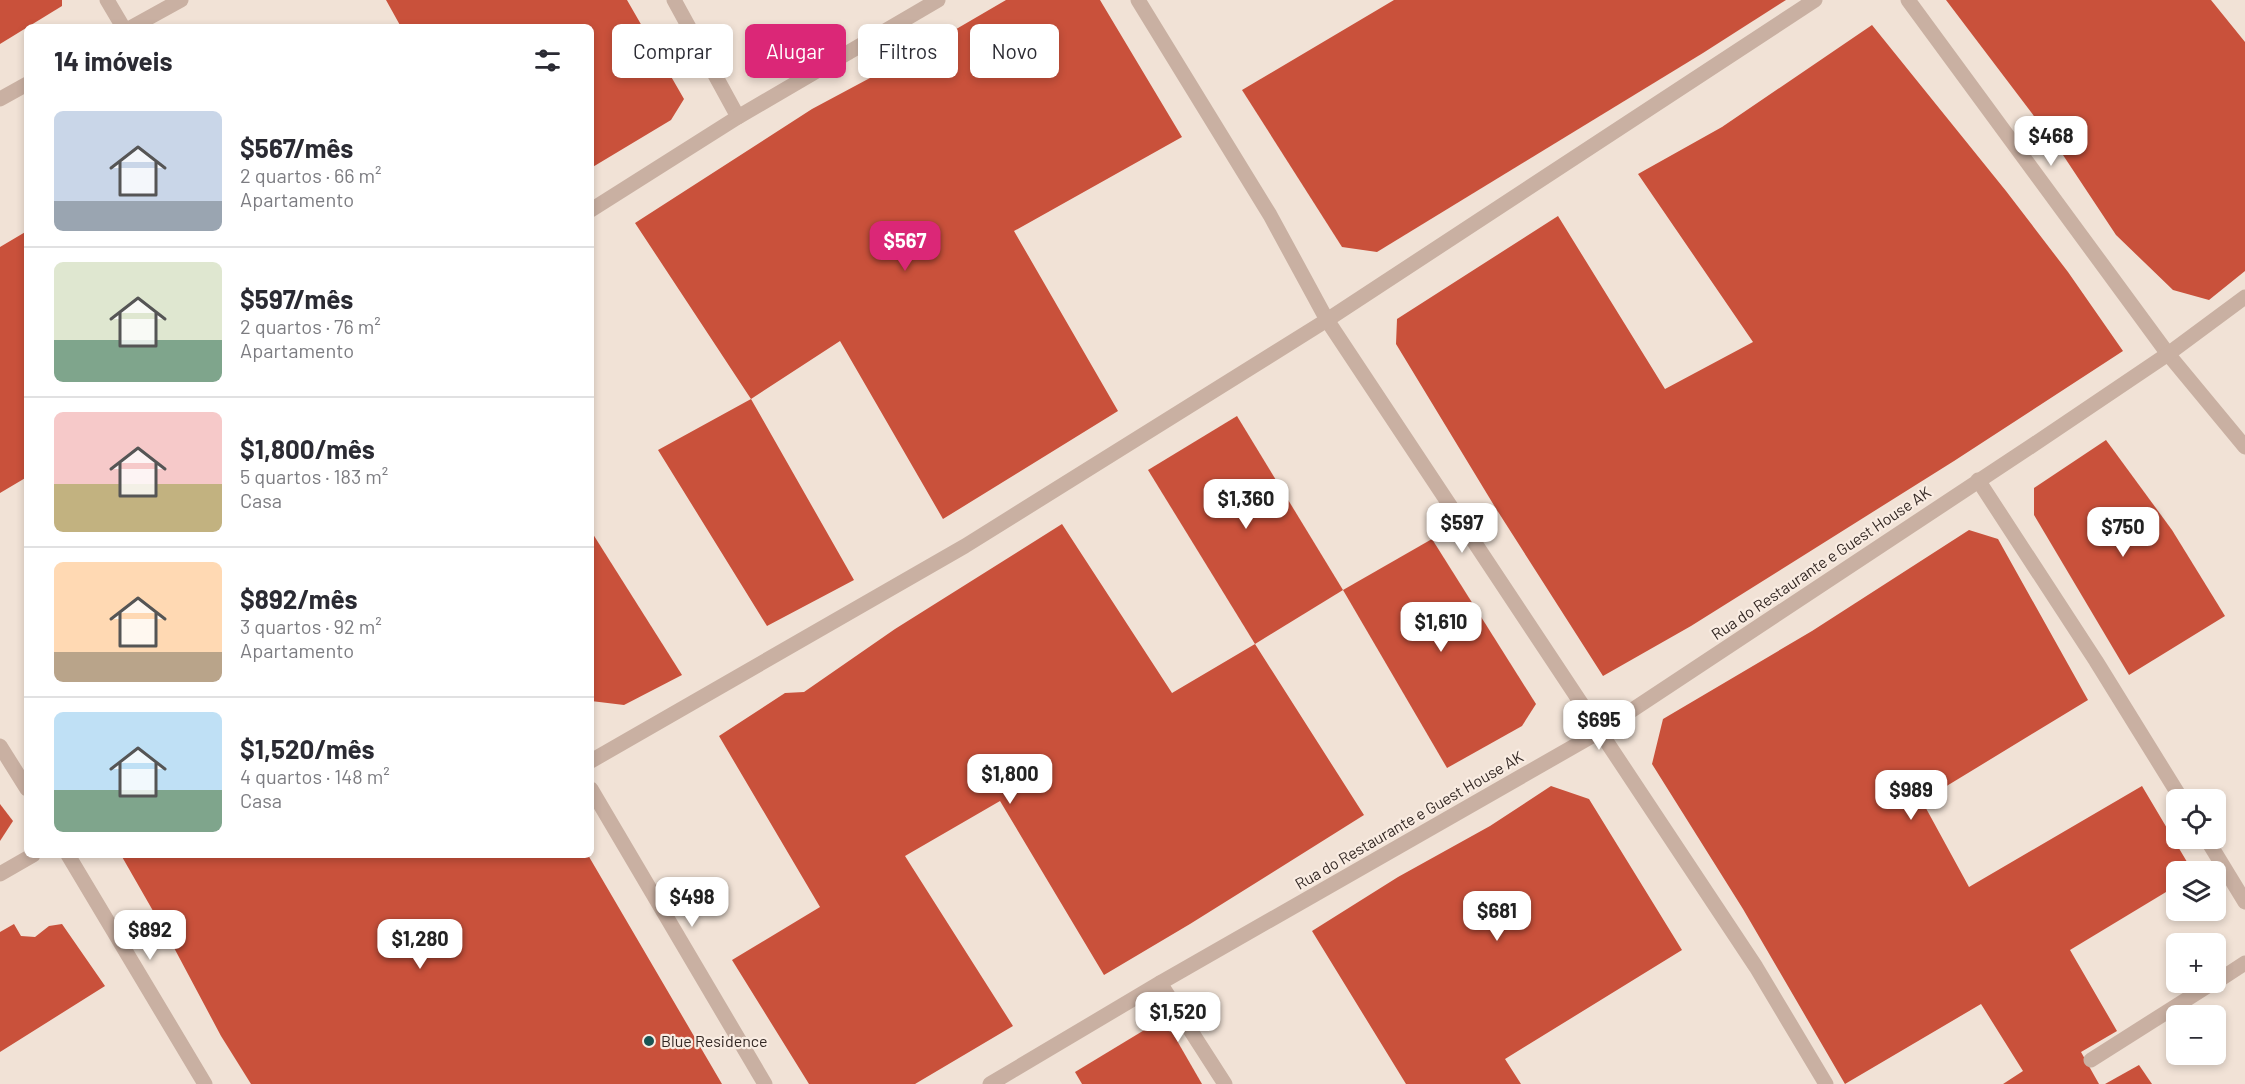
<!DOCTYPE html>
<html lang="pt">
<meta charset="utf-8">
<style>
body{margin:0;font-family:Barlow,sans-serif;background:#f2f2f3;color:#2b2b33;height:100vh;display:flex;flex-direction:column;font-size:22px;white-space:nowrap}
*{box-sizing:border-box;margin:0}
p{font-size:20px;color:#7c7c81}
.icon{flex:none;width:33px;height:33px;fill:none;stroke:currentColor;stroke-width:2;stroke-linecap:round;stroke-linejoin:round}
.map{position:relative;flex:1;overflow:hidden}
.details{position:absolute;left:24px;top:24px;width:570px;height:834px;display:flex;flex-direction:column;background:#fff;border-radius:9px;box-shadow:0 3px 9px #0003}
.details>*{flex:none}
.guide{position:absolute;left:612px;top:24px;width:570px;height:54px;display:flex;gap:12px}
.tools{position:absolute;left:2166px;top:789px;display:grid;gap:12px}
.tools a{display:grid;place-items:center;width:60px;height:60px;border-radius:9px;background:#fff;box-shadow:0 3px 9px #0003;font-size:30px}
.price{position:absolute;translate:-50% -51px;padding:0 14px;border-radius:12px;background:#fff;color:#222;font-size:20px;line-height:39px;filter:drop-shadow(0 2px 3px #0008)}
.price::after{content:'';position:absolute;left:50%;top:36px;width:18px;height:14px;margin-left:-9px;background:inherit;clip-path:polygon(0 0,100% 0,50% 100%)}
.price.active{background:#db2777;color:#fff}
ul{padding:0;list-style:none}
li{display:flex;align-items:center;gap:18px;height:150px;padding:0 30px}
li+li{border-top:2px solid #e1e1e2}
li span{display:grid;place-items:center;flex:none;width:168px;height:120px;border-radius:9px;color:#555}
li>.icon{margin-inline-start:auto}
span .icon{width:72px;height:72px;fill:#fffc;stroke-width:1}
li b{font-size:26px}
h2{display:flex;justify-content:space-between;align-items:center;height:72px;padding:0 30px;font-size:26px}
.chip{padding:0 21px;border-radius:9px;background:#fff;box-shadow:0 3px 9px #0003;font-size:21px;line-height:54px}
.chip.active{background:#db2777;color:#fff}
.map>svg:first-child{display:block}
</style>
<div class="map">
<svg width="2245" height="1084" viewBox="0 0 2245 1084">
<rect width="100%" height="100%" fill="#f1e2d6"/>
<g fill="#c9513b">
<polygon points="0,0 62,0 62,6 0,44"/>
<polygon points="386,0 627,0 684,99 671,120 591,168 591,27 401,27"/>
<polygon points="1006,0 1100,0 1182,137 1014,231 1118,411 943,519 840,341 751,399 854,580 767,626 658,450 751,399 635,223 812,109 898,63"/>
<polygon points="1394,0 1786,0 1703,53 1377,252 1342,247 1242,90"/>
<polygon points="1946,0 2211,0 2245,42 2245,271 2209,300 2173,290 2116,235 2059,149"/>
<polygon points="1872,25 2006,191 2068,272 2123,351 1954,461 1691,626 1603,676 1495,507 1396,344 1397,319 1558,216 1665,389 1753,342 1638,174 1722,127"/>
<polygon points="27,231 27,477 0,493 0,247"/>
<polygon points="1237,416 1343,590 1255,644 1148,470"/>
<polygon points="2106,440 2172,530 2225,616 2129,675 2034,515 2034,488"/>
<polygon points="1062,524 1172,693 1255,644 1364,815 1190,924 1104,975 1000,801 905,856 1013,1026 915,1084 809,1084 732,960 820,907 719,736 785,693 804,692 895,629"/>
<polygon points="1969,530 1998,539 2088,700 1922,801 1969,887 2142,786 2193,872 2176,872 2176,886 2070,950 2117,1031 2081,1052 2099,1084 2003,1084 2023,1071 1981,1004 1845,1084 1743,909 1652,764 1663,719 1812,631"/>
<polygon points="591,531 682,675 624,705 591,701"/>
<polygon points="1432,539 1536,704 1522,726 1447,768 1343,590"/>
<polygon points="1551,786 1589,799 1682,950 1505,1059 1521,1084 1406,1084 1312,931 1398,877 1490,826"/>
<polygon points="0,804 13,821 0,841"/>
<polygon points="121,855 588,855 722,1084 251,1084 221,1036 172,944"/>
<polygon points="14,924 21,936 35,937 49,926 62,924 105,986 0,1052 0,932"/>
<polygon points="1151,1026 1172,1032 1202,1084 1082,1084 1075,1072"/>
<polygon points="2139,1065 2152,1084 2105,1084"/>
</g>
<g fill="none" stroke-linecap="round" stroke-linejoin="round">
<g stroke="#c9b0a2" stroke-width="15">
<polyline points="107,0 123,27"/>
<polyline points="674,0 738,117"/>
<polyline points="1138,0 1270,215 1327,320 1756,967 1826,1084"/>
<polyline points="1908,0 2168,354 2245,447"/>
<polyline points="132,27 181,0"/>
<polyline points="0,99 27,84"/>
<polyline points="591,210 738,117 938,0"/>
<polyline points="1978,480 2096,661 2182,800"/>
<polyline points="0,746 27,789"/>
<polyline points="591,761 965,546 1327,320 1815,0"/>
<polyline points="591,789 765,1084"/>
<polyline points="2206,838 2245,902"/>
<polyline points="68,855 205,1084"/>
<polyline points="0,874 33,855"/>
<polyline points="2216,982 2245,963"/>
<polyline points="1160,983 1225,1084"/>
<polyline points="2091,1060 2214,982"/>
<polyline points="990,1084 1160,983 1599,732 2033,445 2168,354 2245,297"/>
</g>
</g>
<circle fill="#195554" stroke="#f9ece2" stroke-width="2" cx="649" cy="1041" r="6"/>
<g text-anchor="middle" stroke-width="4.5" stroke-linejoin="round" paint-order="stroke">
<g font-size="16" fill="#332824" stroke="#f9ece2">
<text transform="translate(1821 563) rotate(-34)" y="6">Rua do Restaurante e Guest House AK</text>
<text transform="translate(1409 820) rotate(-30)" y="6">Rua do Restaurante e Guest House AK</text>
</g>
<g font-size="16" fill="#332824" stroke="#f9ece2" text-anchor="start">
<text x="661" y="1047">Blue Residence</text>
</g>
</g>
</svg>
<div class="tools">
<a><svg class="icon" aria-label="locate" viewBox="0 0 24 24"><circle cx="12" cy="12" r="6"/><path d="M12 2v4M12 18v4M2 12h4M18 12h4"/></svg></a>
<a><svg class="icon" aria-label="layers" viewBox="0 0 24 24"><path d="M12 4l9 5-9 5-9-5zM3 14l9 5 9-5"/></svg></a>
<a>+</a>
<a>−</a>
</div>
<b class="price" style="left:2051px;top:167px">$468</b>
<b class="price active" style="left:905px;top:272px">$567</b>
<b class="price" style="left:1246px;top:530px">$1,360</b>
<b class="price" style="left:1462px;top:554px">$597</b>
<b class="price" style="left:2123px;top:558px">$750</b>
<b class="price" style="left:1441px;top:653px">$1,610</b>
<b class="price" style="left:1599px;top:751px">$695</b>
<b class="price" style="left:1010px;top:805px">$1,800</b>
<b class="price" style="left:1911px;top:821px">$989</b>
<b class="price" style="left:692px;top:928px">$498</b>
<b class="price" style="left:1497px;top:942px">$681</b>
<b class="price" style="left:150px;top:961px">$892</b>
<b class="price" style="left:420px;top:970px">$1,280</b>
<b class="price" style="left:1178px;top:1043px">$1,520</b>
<div class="guide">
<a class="chip">Comprar</a>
<a class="chip active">Alugar</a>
<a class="chip">Filtros</a>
<a class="chip">Novo</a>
</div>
<section class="details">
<h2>14 imóveis<svg class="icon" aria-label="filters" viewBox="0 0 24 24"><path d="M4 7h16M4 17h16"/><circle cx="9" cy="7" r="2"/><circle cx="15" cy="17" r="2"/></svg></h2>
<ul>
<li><span style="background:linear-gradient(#c9d6e8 75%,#9aa5b1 0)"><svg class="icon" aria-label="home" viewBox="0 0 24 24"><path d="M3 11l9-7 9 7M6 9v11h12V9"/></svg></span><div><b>$567/mês</b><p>2 quartos · 66 m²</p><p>Apartamento</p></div></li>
<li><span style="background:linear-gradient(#dfe7d0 65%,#7fa58c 0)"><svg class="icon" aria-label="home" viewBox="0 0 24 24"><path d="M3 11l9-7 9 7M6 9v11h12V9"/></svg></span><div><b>$597/mês</b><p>2 quartos · 76 m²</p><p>Apartamento</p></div></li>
<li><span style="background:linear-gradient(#f6c9c9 60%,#c2b280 0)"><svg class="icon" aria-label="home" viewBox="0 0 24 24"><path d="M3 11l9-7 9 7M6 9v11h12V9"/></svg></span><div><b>$1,800/mês</b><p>5 quartos · 183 m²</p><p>Casa</p></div></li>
<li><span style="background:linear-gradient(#ffd9b3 75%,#b9a48a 0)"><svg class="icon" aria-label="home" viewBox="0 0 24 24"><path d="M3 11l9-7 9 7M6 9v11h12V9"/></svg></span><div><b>$892/mês</b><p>3 quartos · 92 m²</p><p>Apartamento</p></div></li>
<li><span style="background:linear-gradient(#bfe0f5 65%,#7fa58c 0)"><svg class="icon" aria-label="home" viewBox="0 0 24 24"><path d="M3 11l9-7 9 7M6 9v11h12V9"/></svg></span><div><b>$1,520/mês</b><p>4 quartos · 148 m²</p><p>Casa</p></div></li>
</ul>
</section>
</div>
